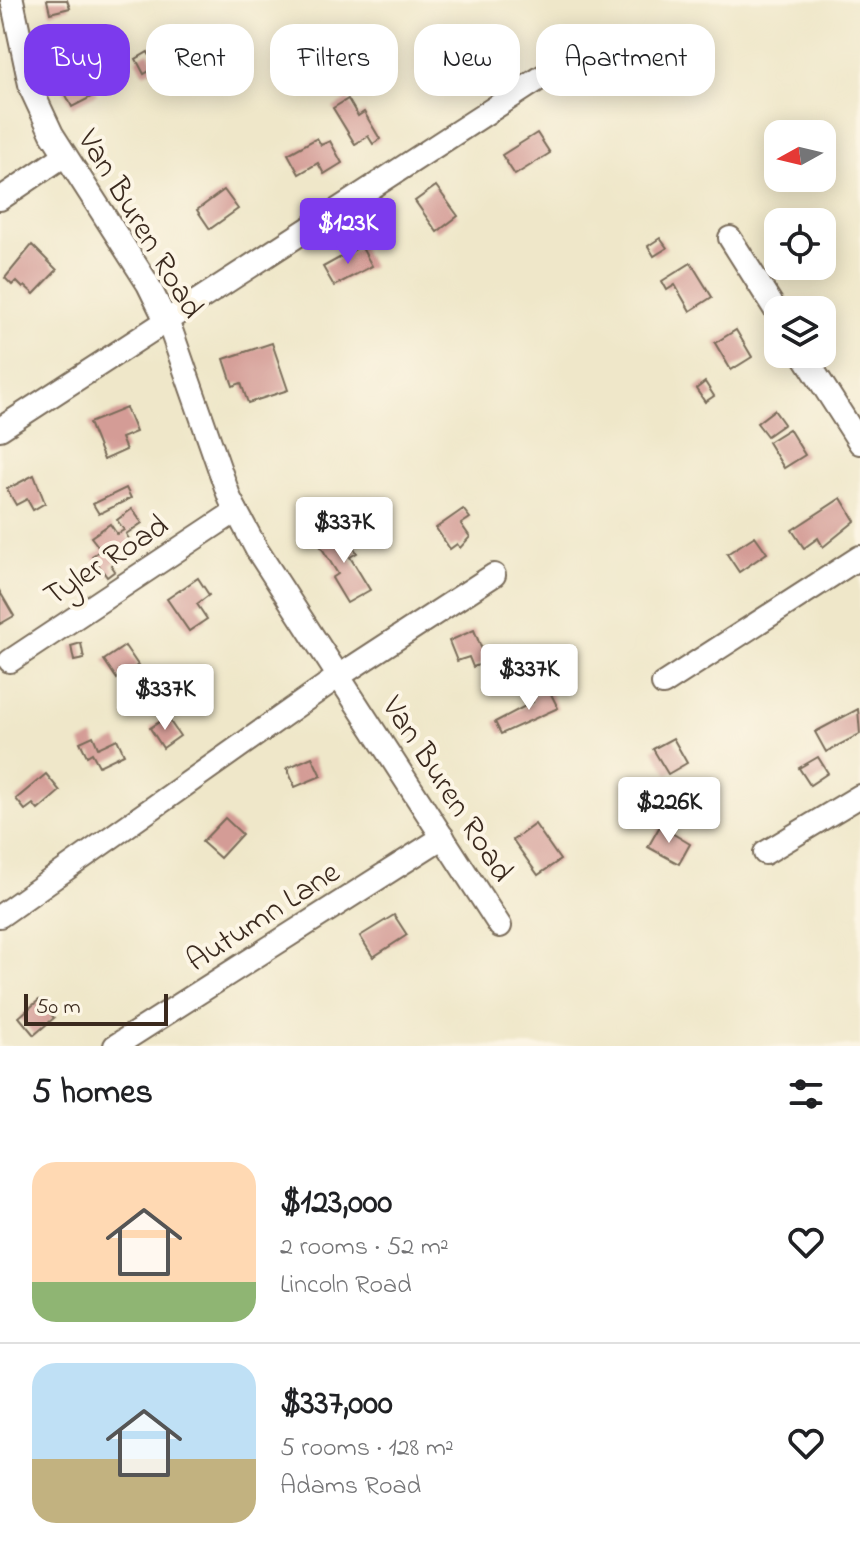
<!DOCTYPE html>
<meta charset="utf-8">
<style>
body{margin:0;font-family:"Indie Flower",sans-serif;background:#f2f2f2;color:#202124;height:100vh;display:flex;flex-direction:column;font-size:30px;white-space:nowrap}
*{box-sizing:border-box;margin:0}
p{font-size:26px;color:#757577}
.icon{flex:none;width:44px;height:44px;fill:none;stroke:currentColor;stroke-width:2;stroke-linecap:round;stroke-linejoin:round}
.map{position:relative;height:1046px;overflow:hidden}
.side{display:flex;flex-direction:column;background:#fff;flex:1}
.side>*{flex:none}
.guide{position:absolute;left:24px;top:24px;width:812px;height:72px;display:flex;gap:16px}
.needle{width:52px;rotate:262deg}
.controls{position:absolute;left:764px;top:120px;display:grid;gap:16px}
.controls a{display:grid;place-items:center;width:72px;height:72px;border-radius:16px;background:#fff;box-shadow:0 4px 20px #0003;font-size:40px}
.scale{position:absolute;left:24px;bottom:20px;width:144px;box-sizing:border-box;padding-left:8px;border:4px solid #3b2a1e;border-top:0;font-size:22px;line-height:28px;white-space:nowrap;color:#3b2a1e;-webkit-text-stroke:6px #fcf5e5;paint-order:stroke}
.price{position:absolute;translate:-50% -68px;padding:0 18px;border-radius:8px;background:#fff;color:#222;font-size:26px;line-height:52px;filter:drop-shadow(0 2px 4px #0008)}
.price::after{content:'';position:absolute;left:50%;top:48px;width:24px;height:18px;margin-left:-12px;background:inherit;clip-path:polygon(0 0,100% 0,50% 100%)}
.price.active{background:#7c3aed;color:#fff}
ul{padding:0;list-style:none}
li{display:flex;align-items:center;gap:24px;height:200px;padding:0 32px}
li+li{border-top:2px solid #e0e0e0}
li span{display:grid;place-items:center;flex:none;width:224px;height:160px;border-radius:24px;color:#555}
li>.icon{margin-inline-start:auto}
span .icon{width:96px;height:96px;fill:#fffc;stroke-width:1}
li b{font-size:34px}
h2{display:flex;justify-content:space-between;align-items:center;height:96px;padding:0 32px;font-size:34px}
.chip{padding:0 28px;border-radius:24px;background:#fff;box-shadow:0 4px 20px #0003;font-size:28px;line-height:72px}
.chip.active{background:#7c3aed;color:#fff}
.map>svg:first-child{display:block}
</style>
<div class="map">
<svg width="860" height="1046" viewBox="0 0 860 1046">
<rect width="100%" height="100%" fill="#fcf5e5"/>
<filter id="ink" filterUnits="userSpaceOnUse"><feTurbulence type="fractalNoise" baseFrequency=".0125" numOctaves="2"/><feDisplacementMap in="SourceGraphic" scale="16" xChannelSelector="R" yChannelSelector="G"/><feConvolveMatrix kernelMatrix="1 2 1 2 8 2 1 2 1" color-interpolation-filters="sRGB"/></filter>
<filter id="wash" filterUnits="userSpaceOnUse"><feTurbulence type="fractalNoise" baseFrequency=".006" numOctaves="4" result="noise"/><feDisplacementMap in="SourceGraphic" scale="32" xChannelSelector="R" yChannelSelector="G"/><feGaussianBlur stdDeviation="1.8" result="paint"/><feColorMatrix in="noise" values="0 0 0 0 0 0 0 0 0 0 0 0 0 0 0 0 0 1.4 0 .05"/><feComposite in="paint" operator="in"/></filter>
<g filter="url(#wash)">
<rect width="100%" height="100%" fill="#efe7c9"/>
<g id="blocks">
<g fill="#d49c96">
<polygon points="47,0 67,0 70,8 50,13"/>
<polygon points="68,46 74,58 78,56 97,94 72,107 63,89 69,87 56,52"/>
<polygon points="148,52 156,67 144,74 136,59"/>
<polygon points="348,99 358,116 364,112 380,139 373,144 368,136 355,144 333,108"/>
<polygon points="537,133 550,153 515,175 502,155"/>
<polygon points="317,138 321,145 330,141 342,163 324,174 318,163 299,174 288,154"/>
<polygon points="436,186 458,216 437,232 415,201"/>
<polygon points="224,190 238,209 210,229 197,210"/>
<polygon points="660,238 667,248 654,256 648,246"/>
<polygon points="32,245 57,270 34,294 25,286 23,288 16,281 12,285 5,278"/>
<polygon points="361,246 372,266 334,286 323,267"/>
<polygon points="691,263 712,297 690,311 675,285 667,290 662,281"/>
<polygon points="736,330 752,357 731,370 715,343"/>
<polygon points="272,343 288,390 248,403 241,383 233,386 224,359"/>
<polygon points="705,382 714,396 705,402 696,389"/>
<polygon points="126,408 136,432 121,438 126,450 104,460 89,423"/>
<polygon points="774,410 784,424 767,436 757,423"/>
<polygon points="789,429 805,455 784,468 768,442"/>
<polygon points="34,475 45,503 33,510 27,499 16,505 7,489"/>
<polygon points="126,488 131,498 99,514 93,504"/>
<polygon points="841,498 855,521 823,547 818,538 804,548 792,530"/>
<polygon points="132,509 142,523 126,534 132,544 125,549 129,553 111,565 115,571 107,577 92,556 101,550 91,537 110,524 117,534 124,530 117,520"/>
<polygon points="463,509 470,518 461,524 470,537 460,548 457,544 450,549 436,528"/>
<polygon points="342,528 357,553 350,557 370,590 347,603 332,578 338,574 318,542"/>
<polygon points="755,536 767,553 739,572 727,554"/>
<polygon points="198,578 209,595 197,604 207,619 189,631 167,599"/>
<polygon points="0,592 14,616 0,624"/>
<polygon points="474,630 487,662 473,667 469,657 457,661 449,641"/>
<polygon points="81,643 84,659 74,661 71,646"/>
<polygon points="125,646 138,665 117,679 104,660"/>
<polygon points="548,688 558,708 501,734 495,722 533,702 530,697"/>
<polygon points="858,709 860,734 826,752 815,732"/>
<polygon points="167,717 180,736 163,748 150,728"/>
<polygon points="93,736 98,748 117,739 124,754 99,766 92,753 87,756 80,742"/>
<polygon points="673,738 687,763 668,774 653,749"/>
<polygon points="312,757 321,776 295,787 287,768"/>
<polygon points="818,757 828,773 810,785 799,768"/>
<polygon points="46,774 60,791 38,810 33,804 25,810 16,799"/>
<polygon points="225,818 242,834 220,858 202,842"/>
<polygon points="535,824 560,860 538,875 513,840"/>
<polygon points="660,826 690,844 679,864 648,847"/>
<polygon points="394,915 407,935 373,957 360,936"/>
<polygon points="39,1000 54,1018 34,1035 19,1017"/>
</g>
</g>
</g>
<g filter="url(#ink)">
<use href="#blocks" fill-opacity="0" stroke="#7a6c5a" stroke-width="2"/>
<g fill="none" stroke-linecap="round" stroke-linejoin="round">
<defs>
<g id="minor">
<polyline points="12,0 31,89 52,134 148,284 172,333 230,499 257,550 500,926"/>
<polyline points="0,199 65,155"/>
<polyline points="730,238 778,314"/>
<polyline points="803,354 860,443"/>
<polyline points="0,429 565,62"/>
<polyline points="10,661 236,511"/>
<polyline points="663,684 860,557"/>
<polyline points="765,853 860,796"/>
<polyline points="0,916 339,676 494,575"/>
<polyline points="115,1046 443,837"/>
</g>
</defs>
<use href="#minor" stroke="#7a6c5a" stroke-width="26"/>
<use href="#minor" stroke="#fff" stroke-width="22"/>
</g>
</g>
<g text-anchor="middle" stroke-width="8" stroke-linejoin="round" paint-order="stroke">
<g font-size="32" fill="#3b2a1e" stroke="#fcf5e5">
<text transform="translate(142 223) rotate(59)" y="11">Van Buren Road</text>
<text transform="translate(105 559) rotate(-33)" y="11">Tyler Road</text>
<text transform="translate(449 788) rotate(57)" y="11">Van Buren Road</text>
<text transform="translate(262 915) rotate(-33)" y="11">Autumn Lane</text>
</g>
</g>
</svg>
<div class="controls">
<a><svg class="needle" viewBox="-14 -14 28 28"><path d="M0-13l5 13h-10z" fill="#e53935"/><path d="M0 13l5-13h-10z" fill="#757577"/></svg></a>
<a><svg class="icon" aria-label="locate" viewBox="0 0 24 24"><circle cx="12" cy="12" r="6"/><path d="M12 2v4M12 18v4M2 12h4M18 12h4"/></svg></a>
<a><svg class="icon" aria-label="layers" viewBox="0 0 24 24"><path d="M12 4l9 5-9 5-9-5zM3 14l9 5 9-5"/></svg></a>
</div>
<div class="scale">50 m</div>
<b class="price active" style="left:348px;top:266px">$123K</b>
<b class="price" style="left:344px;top:565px">$337K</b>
<b class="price" style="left:529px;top:712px">$337K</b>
<b class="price" style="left:165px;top:732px">$337K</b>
<b class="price" style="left:669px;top:845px">$226K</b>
<div class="guide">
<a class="chip active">Buy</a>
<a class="chip">Rent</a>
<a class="chip">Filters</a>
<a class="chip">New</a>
<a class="chip">Apartment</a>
</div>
</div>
<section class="side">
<h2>5 homes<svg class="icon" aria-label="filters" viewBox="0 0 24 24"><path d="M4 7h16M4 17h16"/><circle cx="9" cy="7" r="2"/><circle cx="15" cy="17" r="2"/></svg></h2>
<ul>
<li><span style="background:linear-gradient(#ffd9b3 75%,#8fb573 0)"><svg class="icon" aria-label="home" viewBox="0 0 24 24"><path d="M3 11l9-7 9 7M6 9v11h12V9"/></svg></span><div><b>$123,000</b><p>2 rooms · 52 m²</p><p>Lincoln Road</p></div><svg class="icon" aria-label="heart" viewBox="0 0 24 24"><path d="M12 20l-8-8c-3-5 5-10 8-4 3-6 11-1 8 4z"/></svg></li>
<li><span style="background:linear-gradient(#bfe0f5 60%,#c2b280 0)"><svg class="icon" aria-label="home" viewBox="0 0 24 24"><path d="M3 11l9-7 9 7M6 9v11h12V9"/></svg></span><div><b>$337,000</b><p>5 rooms · 128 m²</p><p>Adams Road</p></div><svg class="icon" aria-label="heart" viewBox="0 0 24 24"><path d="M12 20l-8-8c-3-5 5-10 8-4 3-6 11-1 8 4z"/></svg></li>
</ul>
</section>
